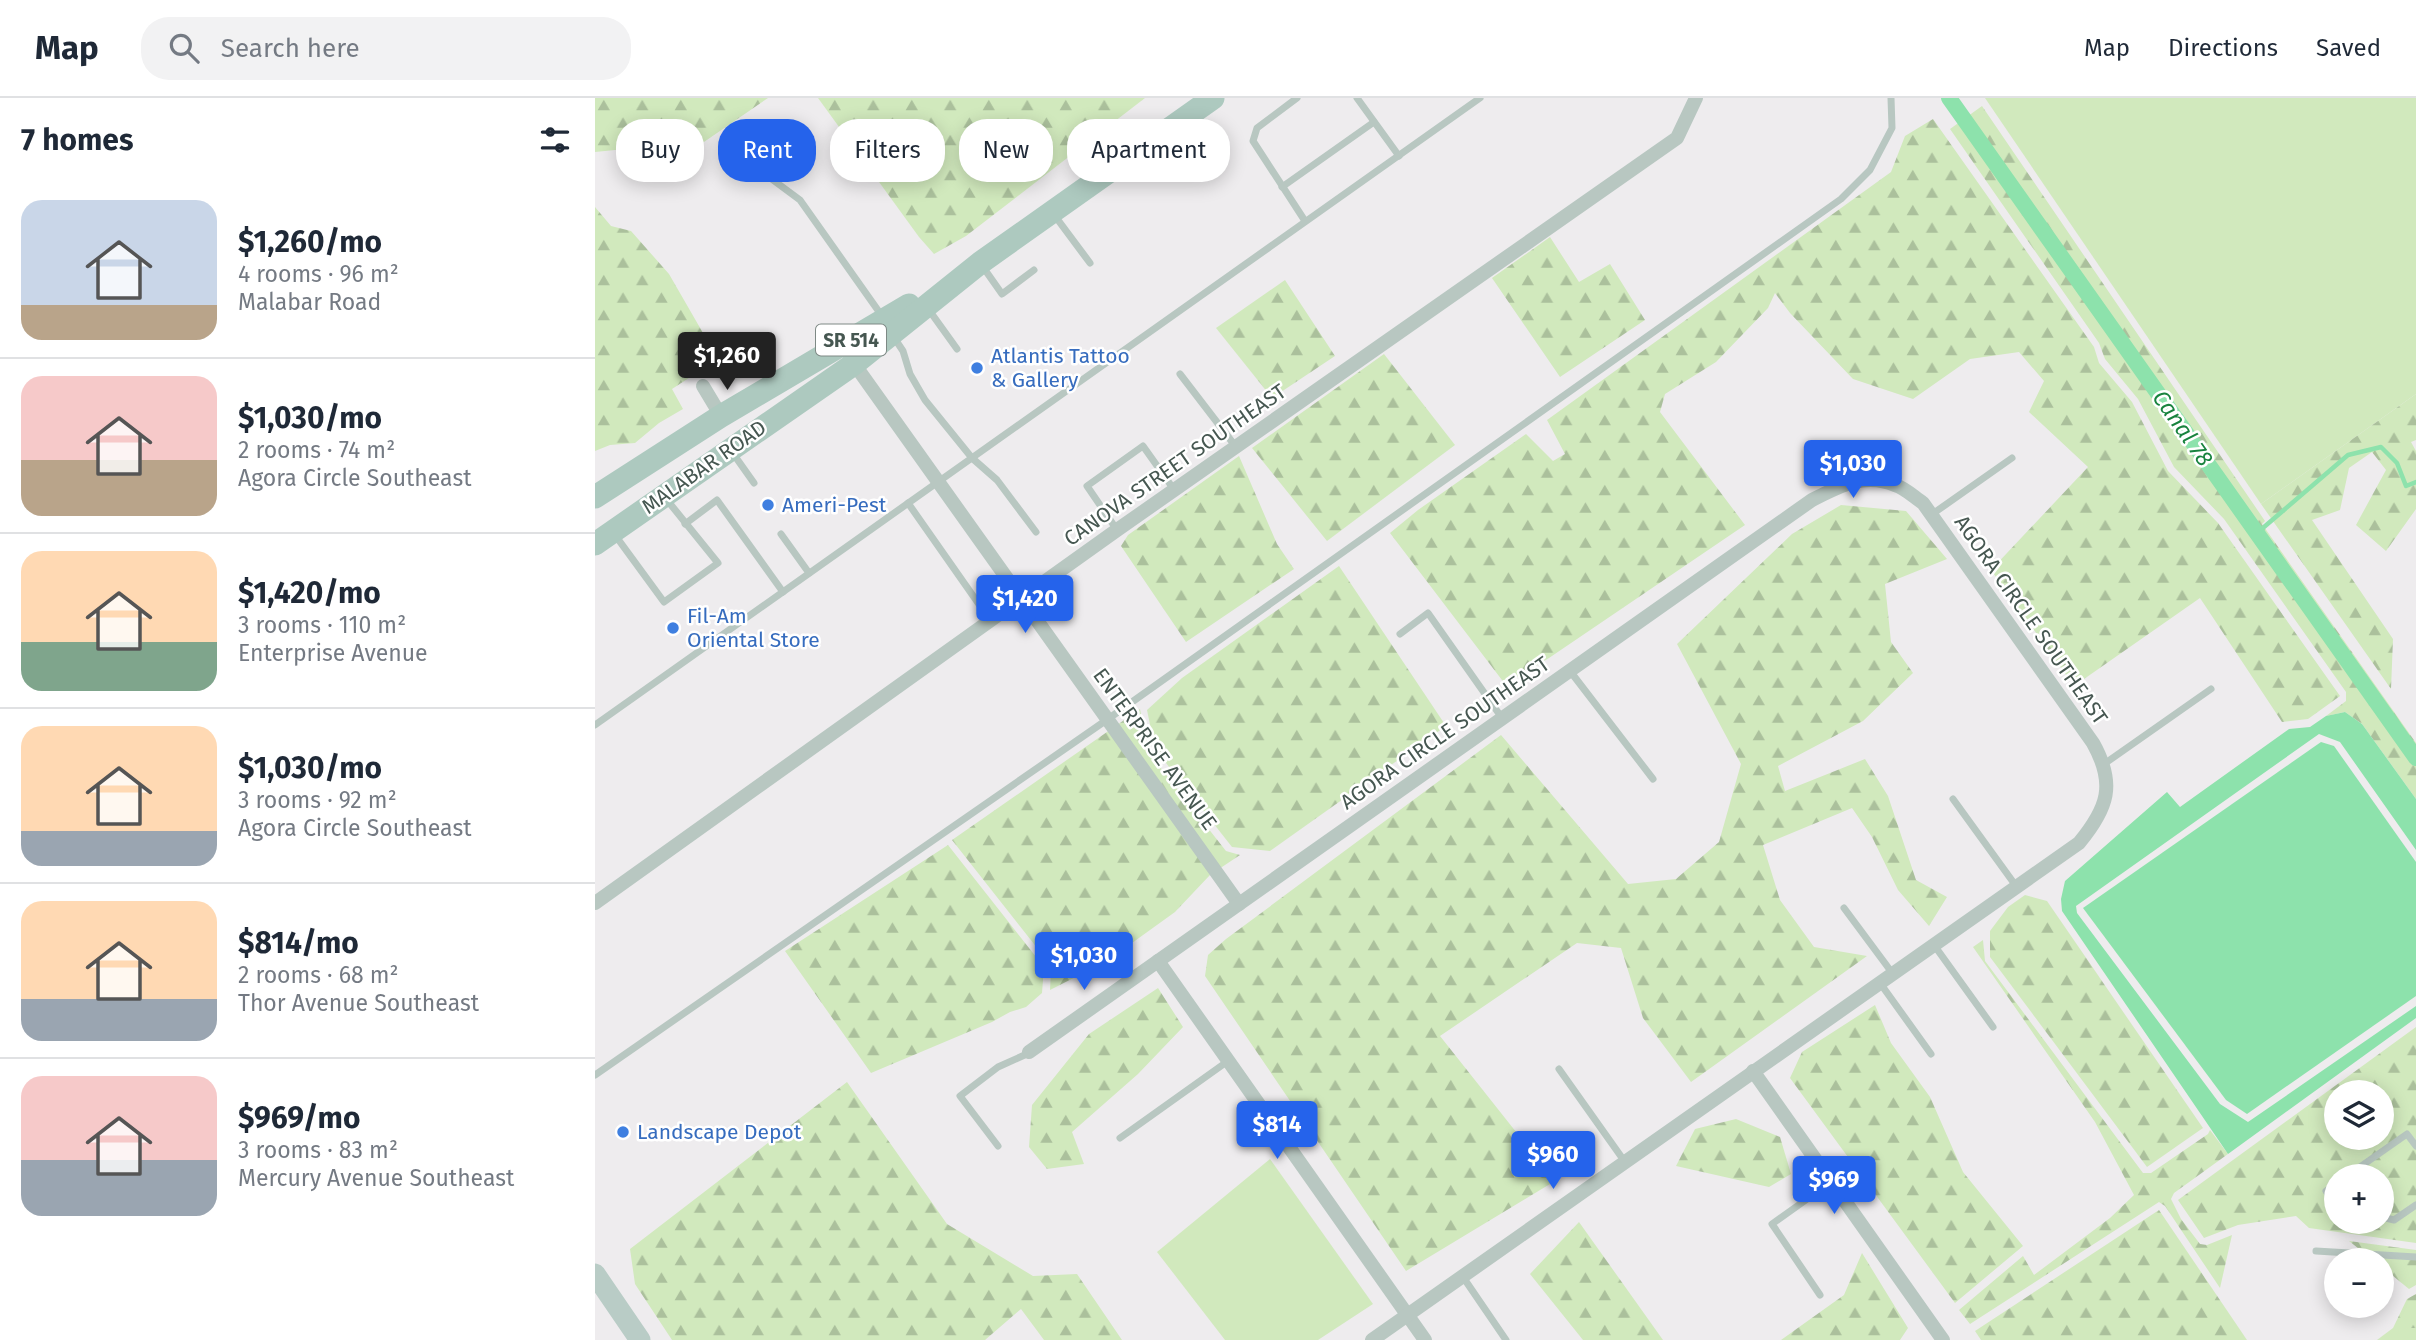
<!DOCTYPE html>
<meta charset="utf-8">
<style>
body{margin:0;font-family:"Fira Sans",sans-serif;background:#f2f2f3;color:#1f2937;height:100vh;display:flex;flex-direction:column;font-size:26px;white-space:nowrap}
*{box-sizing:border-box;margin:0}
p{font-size:23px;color:#747a83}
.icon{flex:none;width:38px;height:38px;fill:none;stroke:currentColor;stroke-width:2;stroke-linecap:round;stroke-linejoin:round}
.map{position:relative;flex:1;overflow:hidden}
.side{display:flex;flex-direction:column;background:#fff;width:595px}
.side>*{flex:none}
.hud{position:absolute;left:21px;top:21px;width:665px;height:63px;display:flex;gap:14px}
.buttons{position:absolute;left:1729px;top:982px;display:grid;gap:14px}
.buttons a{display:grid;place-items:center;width:70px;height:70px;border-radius:50%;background:#fff;box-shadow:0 4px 18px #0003;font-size:35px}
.price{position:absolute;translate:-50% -60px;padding:0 16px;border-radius:7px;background:#2563eb;color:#fff;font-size:23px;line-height:46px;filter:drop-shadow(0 2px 4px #0008)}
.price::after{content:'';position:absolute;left:50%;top:42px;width:21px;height:16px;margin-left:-10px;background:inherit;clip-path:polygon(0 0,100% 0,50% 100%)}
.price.current{background:#222;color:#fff}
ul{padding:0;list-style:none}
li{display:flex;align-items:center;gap:21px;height:175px;padding:0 21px}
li+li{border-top:2px solid #e0e1e3}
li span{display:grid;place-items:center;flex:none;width:196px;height:140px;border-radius:21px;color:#555}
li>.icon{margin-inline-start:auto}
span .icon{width:84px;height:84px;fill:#fffc;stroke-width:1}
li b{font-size:30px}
h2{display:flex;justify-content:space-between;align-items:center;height:84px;padding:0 21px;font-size:30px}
.pill{padding:0 24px;border-radius:28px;background:#fff;box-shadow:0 4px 18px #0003;font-size:24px;line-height:63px}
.pill.current{background:#2563eb;color:#fff}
header{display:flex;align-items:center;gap:42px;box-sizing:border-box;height:98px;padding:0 35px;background:#fff;border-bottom:2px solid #e0e1e3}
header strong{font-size:33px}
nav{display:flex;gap:38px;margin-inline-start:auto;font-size:24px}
.search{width:490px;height:63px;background:#f2f2f3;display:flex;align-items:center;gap:18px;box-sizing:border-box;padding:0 24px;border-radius:28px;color:#747a83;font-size:26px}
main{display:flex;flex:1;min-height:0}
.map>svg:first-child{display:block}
</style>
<header>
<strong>Map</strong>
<div class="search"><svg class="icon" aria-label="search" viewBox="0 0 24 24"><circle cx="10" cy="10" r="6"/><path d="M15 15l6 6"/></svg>Search here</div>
<nav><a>Map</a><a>Directions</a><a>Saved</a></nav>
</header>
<main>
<section class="side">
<h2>7 homes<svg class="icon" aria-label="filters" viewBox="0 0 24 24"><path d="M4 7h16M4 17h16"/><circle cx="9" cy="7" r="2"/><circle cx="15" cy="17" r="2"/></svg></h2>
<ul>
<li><span style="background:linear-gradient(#c9d6e8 75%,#b9a48a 0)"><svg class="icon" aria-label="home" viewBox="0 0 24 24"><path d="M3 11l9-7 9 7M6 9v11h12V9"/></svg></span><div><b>$1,260/mo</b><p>4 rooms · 96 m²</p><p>Malabar Road</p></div></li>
<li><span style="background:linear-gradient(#f6c9c9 60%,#b9a48a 0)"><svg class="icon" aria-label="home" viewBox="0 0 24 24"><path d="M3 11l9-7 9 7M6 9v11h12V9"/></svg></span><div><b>$1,030/mo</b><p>2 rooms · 74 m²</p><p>Agora Circle Southeast</p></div></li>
<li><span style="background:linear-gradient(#ffd9b3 65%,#7fa58c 0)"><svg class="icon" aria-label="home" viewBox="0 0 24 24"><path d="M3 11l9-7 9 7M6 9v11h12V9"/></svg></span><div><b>$1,420/mo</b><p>3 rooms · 110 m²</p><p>Enterprise Avenue</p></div></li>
<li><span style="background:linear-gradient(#ffd9b3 75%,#9aa5b1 0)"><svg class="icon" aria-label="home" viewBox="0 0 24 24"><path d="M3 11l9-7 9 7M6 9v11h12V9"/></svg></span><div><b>$1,030/mo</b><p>3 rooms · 92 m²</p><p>Agora Circle Southeast</p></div></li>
<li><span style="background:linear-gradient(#ffd9b3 70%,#9aa5b1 0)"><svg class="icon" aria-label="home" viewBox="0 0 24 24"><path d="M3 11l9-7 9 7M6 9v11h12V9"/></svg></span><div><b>$814/mo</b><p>2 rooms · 68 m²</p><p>Thor Avenue Southeast</p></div></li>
<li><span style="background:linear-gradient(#f6c9c9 60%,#9aa5b1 0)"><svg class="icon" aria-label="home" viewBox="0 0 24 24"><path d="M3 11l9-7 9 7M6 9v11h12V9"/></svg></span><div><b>$969/mo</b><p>3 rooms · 83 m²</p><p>Mercury Avenue Southeast</p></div></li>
</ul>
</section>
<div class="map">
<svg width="1821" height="1242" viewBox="0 0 1821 1242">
<defs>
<pattern id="forest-firs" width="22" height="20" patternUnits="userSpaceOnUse" patternTransform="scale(1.75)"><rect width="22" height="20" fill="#d1e9bd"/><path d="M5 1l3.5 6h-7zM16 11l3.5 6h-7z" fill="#abc09c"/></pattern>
</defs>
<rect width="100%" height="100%" fill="#eeecee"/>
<g fill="#d1e9bd">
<polygon points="1390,0 1821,0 1821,296 1666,406"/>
<polygon points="675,1061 778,1206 723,1242 630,1242 562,1154"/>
<polygon points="1821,1229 1821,1242 1782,1242 1798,1230"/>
</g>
<g fill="url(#forest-firs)" fill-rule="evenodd">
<polygon points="0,0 173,0 74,68 40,50 0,54"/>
<polygon points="223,0 550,0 371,138 339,156 324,139"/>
<polygon points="1387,8 1670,423 1667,426 1821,645 1821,701 1767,626 1750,614 1731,618 1751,603 1751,594 1629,421 1579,369 1543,301 1510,261 1504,245 1355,31"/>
<polygon points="1338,21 1499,249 1504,265 1537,304 1573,373 1623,425 1745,598 1713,621 1687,624 1605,500 1479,588 1396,472 1493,369 1434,314 1449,283 1424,254 1375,261 1318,301 1258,281 1195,215 1180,195 1173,210 1121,264 1070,296 1065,314 1150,427 954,560 910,586 795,435 823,412 931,336 958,363 970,356 952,322 1296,74 1310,38"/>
<polygon points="0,109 16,128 36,133 74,176 123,261 77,291 88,311 64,325 40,345 15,347 0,353"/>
<polygon points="955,139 984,184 1015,166 1050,222 965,279 897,180"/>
<polygon points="690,182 740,258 677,300 621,230"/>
<polygon points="789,256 860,347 732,443 657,350"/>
<polygon points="1821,296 1821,342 1816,344 1821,353 1821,411 1791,453 1761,427 1791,372 1777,354 1754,370 1745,412 1717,422 1798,541 1796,591 1666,406"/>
<polygon points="644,358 682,446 699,471 591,544 526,448 533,437"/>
<polygon points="1246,407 1311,413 1352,461 1290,486 1296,544 1318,575 1268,623 1183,668 1190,693 1270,661 1293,698 1321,782 1352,799 1334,828 1303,792 1277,739 1257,710 1168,747 1185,802 1219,849 1272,858 1096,984 1048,920 1026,850 982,845 845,938 960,1083 811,1173 610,878 613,857 631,841 906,637 1033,786 1081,781 1124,744 1146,666 1082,546 1197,436"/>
<polygon points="744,468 851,628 675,753 637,749 560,651 552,612 587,580"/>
<polygon points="545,611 554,655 631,753 645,757 615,777 580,814 512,863 455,892 456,871 454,865 357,742"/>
<polygon points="353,747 449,869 447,895 431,909 415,914 397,924 276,975 190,853"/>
<polygon points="1430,797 1452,803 1608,1030 1552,1069 1395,859 1395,833 1413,809"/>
<polygon points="1388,842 1390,863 1548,1075 1556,1075 1613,1036 1615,1032 1633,1056 1579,1095 1576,1101 1586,1121 1605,1146 1612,1147 1637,1137 1625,1190 1570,1108 1564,1104 1375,1226 1364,1212 1428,1158 1439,1177 1515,1120 1539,1097 1500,1024 1378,849"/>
<polygon points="563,890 588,929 543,976 477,1034 489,1066 452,1071 434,1049 437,1007 494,936"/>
<polygon points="1280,907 1296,945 1335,999 1368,1074 1428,1148 1360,1205 1195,980 1207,954"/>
<path d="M1821,929v216l-107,-15 -13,-12 -58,9 -34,13 -26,-38zM1741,994h46v46h-46zM1741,1078h46v46h-46z"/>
<polygon points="252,984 352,1126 438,1178 482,1176 527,1242 449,1242 426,1211 390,1242 77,1242 40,1186 35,1151"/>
<polygon points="1141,1021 1185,1039 1196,1076 1174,1089 1081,1068 1100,1031"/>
<polygon points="1564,1112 1652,1242 1386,1242 1380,1233"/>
<polygon points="984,1124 1068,1242 988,1242 935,1176"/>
<polygon points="1754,1143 1821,1152 1821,1187 1814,1191 1787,1169 1787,1162 1778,1162"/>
<polygon points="1267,1155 1313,1230 1305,1242 1186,1242 1249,1197"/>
<polygon points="1821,1196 1821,1230 1798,1230 1812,1201"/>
</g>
<g fill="#8de2ac">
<polygon points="1750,614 1767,626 1821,701 1821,752 1745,644 1724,636 1481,808 1482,815 1625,1006 1653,1024 1821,908 1821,920 1633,1056 1467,813 1466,801 1470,783 1572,694 1585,709 1694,631 1715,629 1731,618"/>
<polygon points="1726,644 1739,648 1821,764 1821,898 1652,1016 1631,1002 1488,810"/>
</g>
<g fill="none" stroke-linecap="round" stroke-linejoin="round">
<polyline stroke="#8de2ac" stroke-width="4.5" points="1662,435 1753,357 1786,349 1802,365 1811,388 1821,384"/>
<polyline stroke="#8de2ac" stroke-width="16" points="1354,0 1821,660"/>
<g stroke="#b8c7c1" stroke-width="7">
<polyline points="702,0 662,30 658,43 710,123"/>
<polyline points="762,0 804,58"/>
<polyline points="174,79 205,102 287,218"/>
<polyline points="687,89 779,24"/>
<polyline points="460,118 495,165"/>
<polyline points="388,169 407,196 439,172"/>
<polyline points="334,212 362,251"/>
<polyline points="298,238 308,253 315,276 330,302 377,360 402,382 441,434"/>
<polyline points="585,276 641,349"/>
<polyline points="137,354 159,385"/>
<polyline points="313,405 395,522"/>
<polyline points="1336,417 1417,360"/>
<polyline points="90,426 122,402 188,494"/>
<polyline points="522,432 492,388 548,348 580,393"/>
<polyline points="186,436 214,475"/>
<polyline points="20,437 69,504 123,465 72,402"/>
<polyline points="805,536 833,515 907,620"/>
<polyline points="975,573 1058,681"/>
<polyline points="0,627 885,0"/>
<polyline points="1509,666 1616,591"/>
<polyline points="1358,701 1421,788"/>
<polyline points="1249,810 1298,876"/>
<polyline points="1339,847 1398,929"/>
<polyline points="1285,885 1336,956"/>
<polyline points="964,971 1030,1064"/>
<polyline points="0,977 513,621 1246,101 1275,72 1297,30 1296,0"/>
<polyline points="525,1040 633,963"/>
<polyline points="403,1048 365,998 403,969 434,955"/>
<polyline points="1752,1078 1812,1036 1821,1048"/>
<polyline points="1741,1086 1731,1093 1741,1106"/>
<polyline points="1787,1119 1799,1122 1821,1107"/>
<polyline points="1721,1153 1821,1159"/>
<polyline points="868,1179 911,1242"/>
<polyline points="1225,1197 1177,1126 1236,1084"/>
</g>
<g stroke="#b8c7c1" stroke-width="14">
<polyline points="255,260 644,806"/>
<polyline points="108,288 126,318"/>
<polyline points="0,805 522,432 1082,40 1101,0"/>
<polyline points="563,863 830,1242"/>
<path d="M434,954l783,-552c27,-14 53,-28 83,-15 10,3 19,12 28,18l170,240c23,41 15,65 -14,100l-707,497"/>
<polyline points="1158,973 1348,1242"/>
</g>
<polyline stroke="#b9ccc6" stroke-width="21" points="0,1176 45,1242"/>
<g stroke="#adc9bf" stroke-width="23">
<polyline points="0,399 126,318 314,207"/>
<polyline points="0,446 259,266 385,165 618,0"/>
</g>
</g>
<g fill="#3f7fe0" stroke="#fff" stroke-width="2.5">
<circle cx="382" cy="270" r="7"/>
<circle cx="173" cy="407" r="7"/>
<circle cx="78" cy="530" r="7"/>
<circle cx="28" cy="1034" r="7"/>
</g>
<g text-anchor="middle" stroke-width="5" stroke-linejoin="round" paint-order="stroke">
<rect fill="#fff" stroke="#7e8985" stroke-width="2" x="221" y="226.5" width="70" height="31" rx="5"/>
<g font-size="19" font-weight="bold" fill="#465751">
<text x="256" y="249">SR 514</text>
</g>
<g font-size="21" fill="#366cbe" stroke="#fff" text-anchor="start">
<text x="396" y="265">Atlantis Tattoo<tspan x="396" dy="24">&amp; Gallery</tspan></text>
<text x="187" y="414">Ameri-Pest</text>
<text x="92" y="525">Fil-Am<tspan x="92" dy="24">Oriental Store</tspan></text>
<text x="42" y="1041">Landscape Depot</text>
</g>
<g font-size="21" fill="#465751" stroke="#fff">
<text transform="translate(580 367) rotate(-35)" y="7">CANOVA STREET SOUTHEAST</text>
<text transform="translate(109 369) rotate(-35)" y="7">MALABAR ROAD</text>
<text transform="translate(1436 522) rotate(55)" y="7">AGORA CIRCLE SOUTHEAST</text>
<text transform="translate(850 635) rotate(-35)" y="7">AGORA CIRCLE SOUTHEAST</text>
<text transform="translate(560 651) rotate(54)" y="7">ENTERPRISE AVENUE</text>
</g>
<g font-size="23" font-style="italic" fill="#18833e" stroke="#fff">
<text transform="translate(1588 330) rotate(55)" y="8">Canal 78</text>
</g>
</g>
</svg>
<div class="buttons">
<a><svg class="icon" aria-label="layers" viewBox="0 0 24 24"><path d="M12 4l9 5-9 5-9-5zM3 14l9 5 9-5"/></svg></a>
<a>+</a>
<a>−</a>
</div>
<b class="price current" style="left:132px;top:294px">$1,260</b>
<b class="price" style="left:1258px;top:402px">$1,030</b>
<b class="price" style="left:430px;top:537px">$1,420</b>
<b class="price" style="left:489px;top:894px">$1,030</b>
<b class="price" style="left:682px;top:1063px">$814</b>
<b class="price" style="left:958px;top:1093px">$960</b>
<b class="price" style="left:1239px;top:1118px">$969</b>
<div class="hud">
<a class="pill">Buy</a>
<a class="pill current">Rent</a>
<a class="pill">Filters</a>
<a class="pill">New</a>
<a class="pill">Apartment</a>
</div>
</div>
</main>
